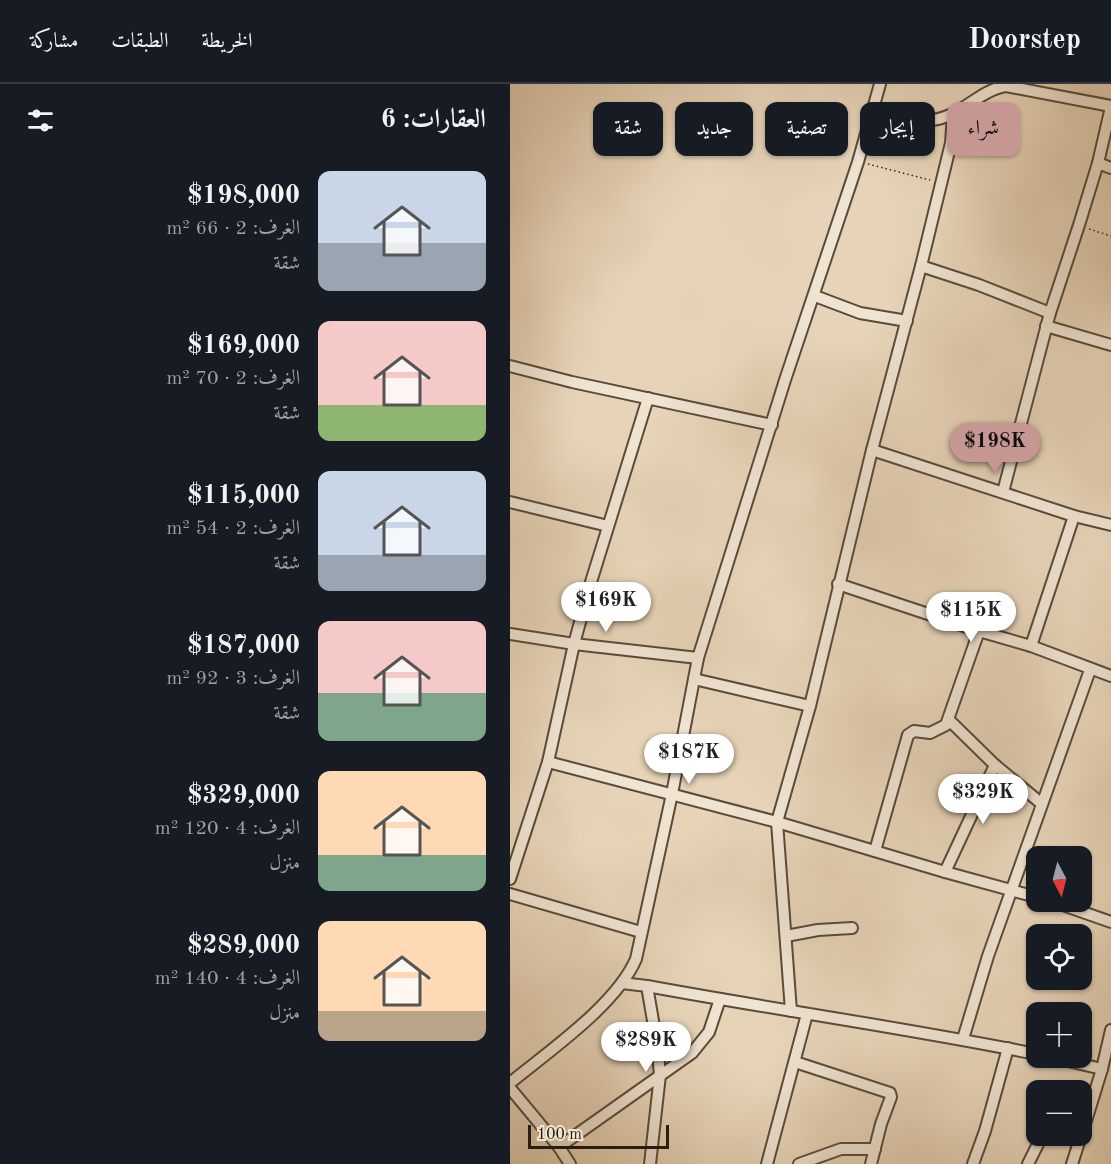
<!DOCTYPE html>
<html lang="ar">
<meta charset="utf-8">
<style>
body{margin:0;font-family:"Old Standard TT",Amiri,serif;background:#242831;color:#f1f3f6;direction:rtl;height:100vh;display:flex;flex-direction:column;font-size:22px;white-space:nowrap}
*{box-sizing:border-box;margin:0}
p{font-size:20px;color:#9ea1a6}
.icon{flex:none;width:33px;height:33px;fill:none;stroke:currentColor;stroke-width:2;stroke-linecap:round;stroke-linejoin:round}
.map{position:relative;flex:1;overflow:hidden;direction:ltr}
.details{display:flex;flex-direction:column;background:#171b24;width:510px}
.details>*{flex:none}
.hud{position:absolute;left:18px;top:18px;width:492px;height:54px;direction:rtl;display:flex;gap:12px}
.needle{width:39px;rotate:173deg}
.controls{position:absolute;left:516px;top:762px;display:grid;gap:12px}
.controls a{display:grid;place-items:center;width:66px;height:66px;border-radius:12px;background:#171b24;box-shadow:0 2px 4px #0004;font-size:30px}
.scale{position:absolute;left:18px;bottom:15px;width:141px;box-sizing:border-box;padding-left:6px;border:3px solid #2a1d11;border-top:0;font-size:16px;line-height:21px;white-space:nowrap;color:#2a1d11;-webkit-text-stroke:4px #efe3d1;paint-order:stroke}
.price{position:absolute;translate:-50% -51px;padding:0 14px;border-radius:21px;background:#fff;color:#222;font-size:20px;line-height:39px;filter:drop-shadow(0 2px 3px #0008)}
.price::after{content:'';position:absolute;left:50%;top:36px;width:18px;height:14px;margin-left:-9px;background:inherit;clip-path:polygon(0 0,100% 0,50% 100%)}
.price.active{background:#c59692;color:#111}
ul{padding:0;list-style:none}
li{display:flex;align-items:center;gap:18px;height:150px;padding:0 24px}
li span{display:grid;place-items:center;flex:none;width:168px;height:120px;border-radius:12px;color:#555}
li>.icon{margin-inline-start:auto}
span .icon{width:72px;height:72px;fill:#fffc;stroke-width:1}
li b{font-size:26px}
h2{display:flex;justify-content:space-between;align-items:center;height:72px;padding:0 24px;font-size:26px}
.chip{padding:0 21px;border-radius:12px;background:#171b24;box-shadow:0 2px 4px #0004;font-size:21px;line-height:54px}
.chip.active{background:#c59692;color:#111}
header{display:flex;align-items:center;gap:36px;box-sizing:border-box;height:84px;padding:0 30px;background:#171b24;border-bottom:2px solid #363941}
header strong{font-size:28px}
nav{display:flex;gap:33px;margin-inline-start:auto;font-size:21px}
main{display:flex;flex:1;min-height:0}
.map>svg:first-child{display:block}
</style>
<header>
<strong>Doorstep</strong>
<nav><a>الخريطة</a><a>الطبقات</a><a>مشاركة</a></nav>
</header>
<main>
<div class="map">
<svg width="601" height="1080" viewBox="0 0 601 1080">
<rect width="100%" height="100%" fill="#e7d4b8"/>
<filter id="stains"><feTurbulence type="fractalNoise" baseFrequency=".00333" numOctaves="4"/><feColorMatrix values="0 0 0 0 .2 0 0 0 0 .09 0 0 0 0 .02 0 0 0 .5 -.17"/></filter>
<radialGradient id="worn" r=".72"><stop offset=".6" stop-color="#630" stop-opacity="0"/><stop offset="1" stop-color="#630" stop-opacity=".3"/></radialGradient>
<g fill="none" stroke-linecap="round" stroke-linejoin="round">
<defs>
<g id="street">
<path d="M362,31l60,5c29,-3 47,-30 74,-34l105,20"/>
<polyline points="588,79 601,84"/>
<polyline points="411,182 469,201 540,229"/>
<polyline points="305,212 350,229 397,237"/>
<polyline points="536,242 601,261"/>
<polyline points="0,282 62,298 262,341"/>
<polyline points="362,366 564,432 601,441"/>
<polyline points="493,408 540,229 569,141 588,79 601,23"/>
<polyline points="0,418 98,442"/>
<polyline points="328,500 469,547 521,562 601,592"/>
<polyline points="0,550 64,560 188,574"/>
<polyline points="521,562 564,432"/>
<polyline points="184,595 300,622"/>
<polyline points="439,636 485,681 532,720"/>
<polyline points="38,678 267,738 435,788 526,813"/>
<polyline points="365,767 398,651 404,647 420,649 436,641 469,547"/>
<polyline points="435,788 485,681"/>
<polyline points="0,795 38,678 64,560 81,498 138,314"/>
<polyline points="0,810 131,848"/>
<polyline points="544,818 601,838"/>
<polyline points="276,852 308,846 342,844"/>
<polyline points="112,899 137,902 147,960 150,991 140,1080"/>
<path d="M137,902c130,24 260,42 389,68"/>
<polyline points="281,927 267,738 300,622 362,366 411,182 441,59 443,31"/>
<polyline points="453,955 478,872 580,586"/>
<polyline points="545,974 592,985"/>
<polyline points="285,978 380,1009 381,1013 371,1040 361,1080"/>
<path d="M0,999c39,-32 106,-78 126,-124l36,-165 26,-136 87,-278 73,-218 22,-78"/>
<polyline points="0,1004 49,1063 60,1080"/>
<polyline points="572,1050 592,985 601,946"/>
<polyline points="548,1052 569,1057"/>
<polyline points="49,1063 182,969 199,948 210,915"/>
<polyline points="257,1080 297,930"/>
<polyline points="289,1080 331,1065 365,1065"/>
<polyline points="463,1080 475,1047 498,964"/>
<polyline points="518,1080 532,1052"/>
<polyline points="562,1080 571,1052"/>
</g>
</defs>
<use href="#street" stroke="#594b3b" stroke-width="14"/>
<g stroke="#2a1d11" stroke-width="1.5" stroke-dasharray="1.5 3" stroke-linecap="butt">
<polyline points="358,80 420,96"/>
<polyline points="579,145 601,152"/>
</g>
<use href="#street" stroke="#efe3d1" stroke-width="10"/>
</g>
<rect width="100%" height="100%" filter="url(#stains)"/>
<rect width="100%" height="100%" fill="url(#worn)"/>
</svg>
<div class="controls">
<a><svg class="needle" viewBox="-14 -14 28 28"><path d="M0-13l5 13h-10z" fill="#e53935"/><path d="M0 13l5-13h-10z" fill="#9ea1a6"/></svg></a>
<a><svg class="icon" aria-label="locate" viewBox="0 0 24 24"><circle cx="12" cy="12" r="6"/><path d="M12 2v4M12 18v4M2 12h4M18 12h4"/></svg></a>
<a>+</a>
<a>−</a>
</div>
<div class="scale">100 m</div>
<b class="price active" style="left:485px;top:390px">$198K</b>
<b class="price" style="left:96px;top:549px">$169K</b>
<b class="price" style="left:461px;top:559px">$115K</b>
<b class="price" style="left:179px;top:701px">$187K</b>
<b class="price" style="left:473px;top:741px">$329K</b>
<b class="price" style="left:136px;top:989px">$289K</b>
<div class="hud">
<a class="chip active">شراء</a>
<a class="chip">إيجار</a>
<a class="chip">تصفية</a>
<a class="chip">جديد</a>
<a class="chip">شقة</a>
</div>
</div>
<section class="details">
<h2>العقارات: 6<svg class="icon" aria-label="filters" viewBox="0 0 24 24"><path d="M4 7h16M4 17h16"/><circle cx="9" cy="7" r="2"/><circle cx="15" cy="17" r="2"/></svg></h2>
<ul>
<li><span style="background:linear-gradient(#c9d6e8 60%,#9aa5b1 0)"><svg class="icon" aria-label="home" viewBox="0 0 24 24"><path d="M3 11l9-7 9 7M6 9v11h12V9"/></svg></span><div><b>$198,000</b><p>الغرف: 2 · 66 m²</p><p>شقة</p></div></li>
<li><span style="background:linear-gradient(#f6c9c9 70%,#8fb573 0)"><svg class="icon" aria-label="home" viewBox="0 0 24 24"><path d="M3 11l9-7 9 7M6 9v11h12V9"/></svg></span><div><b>$169,000</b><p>الغرف: 2 · 70 m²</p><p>شقة</p></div></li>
<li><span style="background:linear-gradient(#c9d6e8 70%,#9aa5b1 0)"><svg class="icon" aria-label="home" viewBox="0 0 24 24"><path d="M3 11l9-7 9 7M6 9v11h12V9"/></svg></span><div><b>$115,000</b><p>الغرف: 2 · 54 m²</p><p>شقة</p></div></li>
<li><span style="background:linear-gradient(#f6c9c9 60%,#7fa58c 0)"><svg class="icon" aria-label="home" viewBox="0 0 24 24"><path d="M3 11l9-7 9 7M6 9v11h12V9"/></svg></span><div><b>$187,000</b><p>الغرف: 3 · 92 m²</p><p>شقة</p></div></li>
<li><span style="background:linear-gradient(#ffd9b3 70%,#7fa58c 0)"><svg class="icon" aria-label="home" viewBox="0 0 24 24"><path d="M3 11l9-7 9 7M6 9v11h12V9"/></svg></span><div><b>$329,000</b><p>الغرف: 4 · 120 m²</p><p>منزل</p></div></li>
<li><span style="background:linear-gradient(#ffd9b3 75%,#b9a48a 0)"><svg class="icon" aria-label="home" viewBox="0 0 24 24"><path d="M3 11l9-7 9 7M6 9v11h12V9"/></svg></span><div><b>$289,000</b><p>الغرف: 4 · 140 m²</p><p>منزل</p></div></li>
</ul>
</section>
</main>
